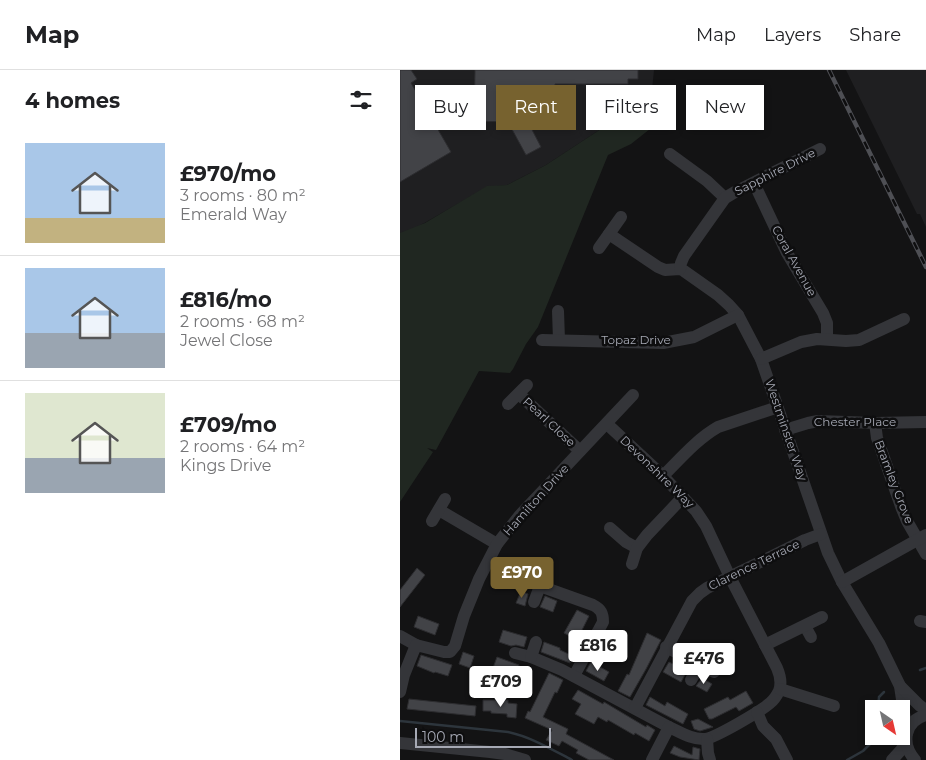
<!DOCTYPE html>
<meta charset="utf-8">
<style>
body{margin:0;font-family:Montserrat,sans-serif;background:#f6f6f6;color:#202124;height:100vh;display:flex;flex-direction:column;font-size:19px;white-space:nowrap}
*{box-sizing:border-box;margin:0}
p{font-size:16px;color:#757577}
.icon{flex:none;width:28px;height:28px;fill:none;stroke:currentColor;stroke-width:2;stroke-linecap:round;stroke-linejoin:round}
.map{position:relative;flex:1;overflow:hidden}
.details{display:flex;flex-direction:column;background:#fff;width:400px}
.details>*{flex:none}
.guide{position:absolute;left:15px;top:15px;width:435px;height:45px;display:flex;gap:10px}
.needle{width:32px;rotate:146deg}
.buttons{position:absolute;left:465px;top:630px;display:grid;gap:10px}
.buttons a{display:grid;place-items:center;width:45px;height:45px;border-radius:0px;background:#fff;box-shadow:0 2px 8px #0003;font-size:25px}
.scale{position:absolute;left:15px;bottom:12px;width:136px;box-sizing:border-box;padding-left:5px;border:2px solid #a6a9b4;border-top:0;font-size:14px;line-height:18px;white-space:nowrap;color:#a6a9b4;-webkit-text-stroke:4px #0e0e0f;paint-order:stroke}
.price{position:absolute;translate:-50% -42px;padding:0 11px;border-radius:5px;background:#fff;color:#222;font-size:16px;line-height:32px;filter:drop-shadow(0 1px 2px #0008)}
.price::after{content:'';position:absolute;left:50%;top:30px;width:15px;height:11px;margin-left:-8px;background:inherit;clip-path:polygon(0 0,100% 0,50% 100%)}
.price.on{background:#77622f;color:#fff}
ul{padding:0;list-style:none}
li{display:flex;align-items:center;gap:15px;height:125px;padding:0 25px}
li+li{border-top:1px solid #e0e0e0}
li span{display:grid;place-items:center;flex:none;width:140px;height:100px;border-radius:0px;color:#555}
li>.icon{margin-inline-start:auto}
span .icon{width:60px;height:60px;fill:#fffc;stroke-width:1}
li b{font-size:21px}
h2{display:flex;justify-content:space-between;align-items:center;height:60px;padding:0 25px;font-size:21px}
.tag{padding:0 18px;border-radius:0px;background:#fff;box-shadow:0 2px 8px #0003;font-size:18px;line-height:45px}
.tag.on{background:#77622f;color:#fff}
header{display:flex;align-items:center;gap:30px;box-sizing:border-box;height:70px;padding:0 25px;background:#fff;border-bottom:1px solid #e0e0e0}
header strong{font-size:24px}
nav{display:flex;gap:28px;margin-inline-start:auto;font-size:18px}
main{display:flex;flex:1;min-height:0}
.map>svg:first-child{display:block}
</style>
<header>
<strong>Map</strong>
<nav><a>Map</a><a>Layers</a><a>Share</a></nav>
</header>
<main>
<section class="details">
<h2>4 homes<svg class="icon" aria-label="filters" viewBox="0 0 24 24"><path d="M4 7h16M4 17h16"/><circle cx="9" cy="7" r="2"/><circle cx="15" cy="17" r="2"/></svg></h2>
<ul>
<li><span style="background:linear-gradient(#a9c7e8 75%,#c2b280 0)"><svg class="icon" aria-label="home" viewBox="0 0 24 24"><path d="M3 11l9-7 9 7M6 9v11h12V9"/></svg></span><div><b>£970/mo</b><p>3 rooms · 80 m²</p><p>Emerald Way</p></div></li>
<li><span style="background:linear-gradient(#a9c7e8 65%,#9aa5b1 0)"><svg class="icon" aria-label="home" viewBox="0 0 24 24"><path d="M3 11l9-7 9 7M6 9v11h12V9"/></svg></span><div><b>£816/mo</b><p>2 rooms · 68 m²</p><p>Jewel Close</p></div></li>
<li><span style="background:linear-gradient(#dfe7d0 65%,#9aa5b1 0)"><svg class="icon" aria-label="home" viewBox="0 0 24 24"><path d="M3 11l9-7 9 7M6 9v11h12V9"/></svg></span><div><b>£709/mo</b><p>2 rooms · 64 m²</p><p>Kings Drive</p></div></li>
</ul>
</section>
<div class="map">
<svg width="526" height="690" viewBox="0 0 526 690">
<rect width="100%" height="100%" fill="#131314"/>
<g fill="#1f1f21">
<polygon points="0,0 254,0 252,20 204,57 146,95 107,115 87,117 0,167"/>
<polygon points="446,0 526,0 526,157 520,144 517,144"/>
</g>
<polygon fill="#202721" points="252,20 260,51 231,74 208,85 138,257 126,274 113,299 110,303 79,301 36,380 27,378 33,382 0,432 0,163 25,153 87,116 107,115 146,95 204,57"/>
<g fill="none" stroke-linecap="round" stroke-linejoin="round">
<g stroke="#2d353c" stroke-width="2.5">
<polyline points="520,600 526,598"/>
<polyline points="478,639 479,627 484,622"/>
<path d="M0,651l108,11c23,5 43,17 64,28"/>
<polyline points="447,690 463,681 476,668 477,666"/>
</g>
</g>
<g fill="#424347" stroke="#2d2d30">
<polygon points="0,0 11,0 17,9 11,13 51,82 0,112"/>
<polygon points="75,0 238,0 238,9 228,9 228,14 155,14 155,54 129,54 141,77 126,85 108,52 74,51"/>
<polygon points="17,498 25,505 0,537 0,520"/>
<polygon points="121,521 128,524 125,536 116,533"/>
<polygon points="145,526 157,531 153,542 140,537"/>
<polygon points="177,540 189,546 177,570 164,563"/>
<polygon points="18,546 39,554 35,565 14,557"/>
<polygon points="103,560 127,567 124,577 116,575 111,576 99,572"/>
<polygon points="207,561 218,567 211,581 200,575"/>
<polygon points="247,563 261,570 246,599 230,627 218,621 227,604 229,605"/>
<polygon points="144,572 160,578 160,580 173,586 170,593 141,582"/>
<polygon points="63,582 74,586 70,598 59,594"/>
<polygon points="21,585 52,595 48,606 35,602 34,603 17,596"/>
<polygon points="97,587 119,595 116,606 93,598"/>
<polygon points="191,592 209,602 204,611 186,601"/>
<polygon points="269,592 287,601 281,612 263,602"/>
<polygon points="149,603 163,610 157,623 155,622 143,647 168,659 166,664 214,690 189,690 176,683 178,680 162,671 159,676 146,670 152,660 125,648 128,641 130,642"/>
<polygon points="302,608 312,614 307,622 296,616"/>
<polygon points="178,620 203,634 204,632 246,657 247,655 255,660 249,671 235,663 234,665 208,650 207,652 198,647 194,654 175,644 181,634 172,629"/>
<polygon points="346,621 353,633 339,641 336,637 312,649 309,649 304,639 328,627 330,630"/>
<polygon points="250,627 265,636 267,632 288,644 283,654 246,635"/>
<polygon points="9,629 76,636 75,646 7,639"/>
<polygon points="83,630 108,630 108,633 117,634 116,648 107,647 107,644 91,643 91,641 83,641"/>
<polygon points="298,649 313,657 300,661 294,659 291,651"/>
<polygon points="274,676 292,685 293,677 300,679 299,690 280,687 270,683"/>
</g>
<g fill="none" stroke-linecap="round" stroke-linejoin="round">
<g stroke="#343539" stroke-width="12">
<polyline points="270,84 307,111 325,128"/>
<polyline points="354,113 387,183 423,243 427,253 427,269"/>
<polyline points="209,164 258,197 265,200 280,199 284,201 318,225 329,235 338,245 361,289 428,483 442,512 479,573 500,616 507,663"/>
<polyline points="199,178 221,147"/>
<polyline points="280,199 281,193 284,186 325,128 335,122 420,79"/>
<polyline points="158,241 159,270"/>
<polyline points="142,270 263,273 294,267 338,245"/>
<polyline points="361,289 401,272 417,269 446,271 459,270 504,249"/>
<polyline points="119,324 180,381"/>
<polyline points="108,334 127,315"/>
<polyline points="475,353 477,368 502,439 507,451 526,484"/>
<polyline points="385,360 408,353 418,351 475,353 526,352"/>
<path d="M263,406c17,-17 34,-37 55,-49l60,-20"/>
<polyline points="39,440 97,474"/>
<polyline points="32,451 45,429"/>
<polyline points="210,458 226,472 237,478"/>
<polyline points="232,494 237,478 247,465 283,427"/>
<path d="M127,510l13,6 53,19c8,4 10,8 10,17l-29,54"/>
<polyline points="442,512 526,465"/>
<polyline points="134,532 140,516"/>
<polyline points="520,551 526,552"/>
<polyline points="405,556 411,567"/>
<polyline points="0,566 16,575"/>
<polyline points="365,575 422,547"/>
<polyline points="266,577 314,602"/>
<path d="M115,583l16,4 31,13 107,57c11,5 23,13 36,12 10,-1 56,-28 65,-36 4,-3 7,-8 9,-12 3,-8 1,-16 -2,-23l-47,-91 -24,-51 -10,-15 -33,-35 -56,-52"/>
<polyline points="131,587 136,572"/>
<polyline points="291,610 300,594"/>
<polyline points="500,616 519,635 526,640"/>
<polyline points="380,619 434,636"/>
<polyline points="0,622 4,605 16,575 44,582 50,582 55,576 64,546 79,509 97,474 120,445 233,325"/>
<polyline points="235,638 292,531 300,523 307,518 405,470 421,464"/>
<polyline points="357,642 363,656 376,669 387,690"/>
<polyline points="307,669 308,683 310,690"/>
<polyline points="0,673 90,682 105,684 125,690"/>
<polyline points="252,690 269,657"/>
<polyline points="492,690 502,679 506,667"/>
<path d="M515,690c-14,-16 -11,-39 11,-45"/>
</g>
<defs>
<polyline id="rail" points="429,0 526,197"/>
</defs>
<use href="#rail" stroke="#4e4f54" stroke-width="4.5"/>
<use href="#rail" stroke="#0e0e0f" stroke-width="2.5" stroke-dasharray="8" stroke-linecap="butt"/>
</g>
<g text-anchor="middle" stroke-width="5" stroke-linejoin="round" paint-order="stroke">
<g font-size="12" fill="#a6a9b4" stroke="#0e0e0f">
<text transform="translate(375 102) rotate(-27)" y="4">Sapphire Drive</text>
<text transform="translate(394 191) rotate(61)" y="4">Coral Avenue</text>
<text x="236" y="274">Topaz Drive</text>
<text transform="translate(149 352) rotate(43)" y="4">Pearl Close</text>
<text x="455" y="356">Chester Place</text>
<text transform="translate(386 360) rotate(71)" y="4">Westminster Way</text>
<text transform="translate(257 402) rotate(44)" y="4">Devonshire Way</text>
<text transform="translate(494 412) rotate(69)" y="4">Bramley Grove</text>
<text transform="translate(136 430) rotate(-48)" y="4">Hamilton Drive</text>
<text transform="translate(354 495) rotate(-26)" y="4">Clarence Terrace</text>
</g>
</g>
</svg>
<div class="buttons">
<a><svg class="needle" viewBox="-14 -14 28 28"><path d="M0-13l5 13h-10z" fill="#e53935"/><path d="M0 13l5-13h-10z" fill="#757577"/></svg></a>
</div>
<div class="scale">100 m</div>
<b class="price on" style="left:122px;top:529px">£970</b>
<b class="price" style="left:198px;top:602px">£816</b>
<b class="price" style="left:304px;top:615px">£476</b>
<b class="price" style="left:101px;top:638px">£709</b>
<div class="guide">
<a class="tag">Buy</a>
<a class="tag on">Rent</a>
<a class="tag">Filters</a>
<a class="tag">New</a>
</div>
</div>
</main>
